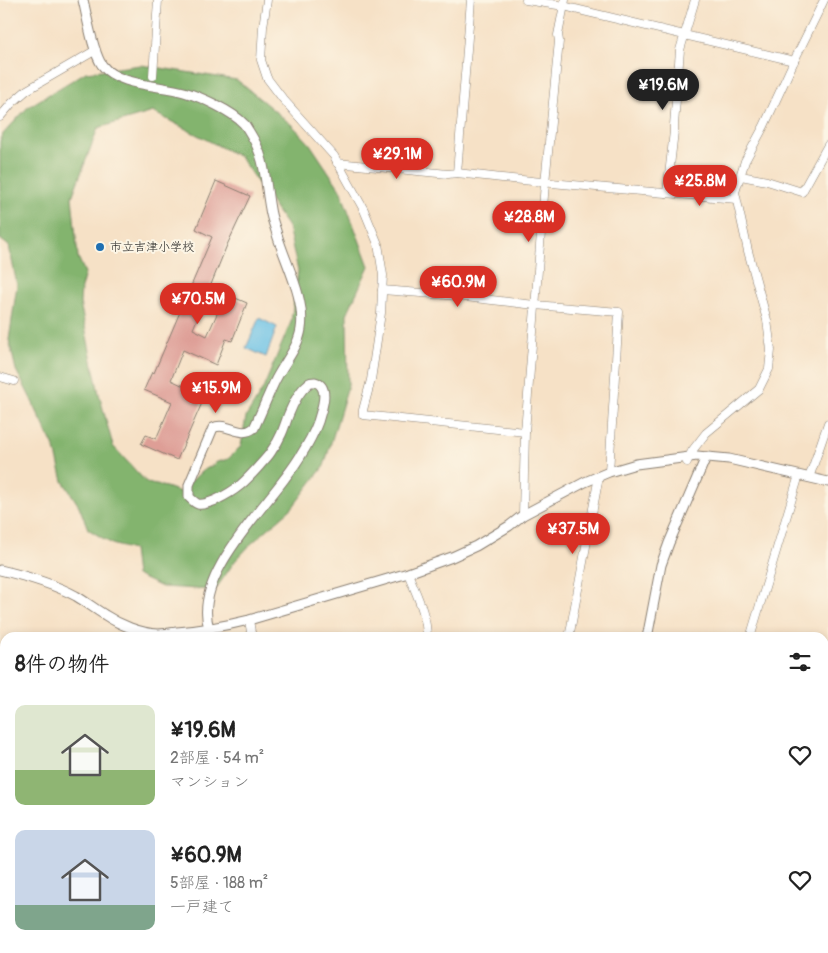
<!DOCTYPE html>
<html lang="ja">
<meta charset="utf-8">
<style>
body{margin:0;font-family:Pangolin,"Klee One",sans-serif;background:#f2f2f2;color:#222;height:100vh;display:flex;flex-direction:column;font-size:19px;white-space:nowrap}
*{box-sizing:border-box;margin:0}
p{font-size:16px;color:#767676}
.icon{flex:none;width:28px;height:28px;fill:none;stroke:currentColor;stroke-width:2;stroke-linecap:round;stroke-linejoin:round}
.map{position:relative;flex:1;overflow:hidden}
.details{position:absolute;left:0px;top:632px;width:829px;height:321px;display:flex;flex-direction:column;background:#fff;border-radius:15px 15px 0 0;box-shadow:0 2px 8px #0003}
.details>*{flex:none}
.price{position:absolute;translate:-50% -42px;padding:0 11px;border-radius:18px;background:#d93025;color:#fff;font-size:16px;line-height:32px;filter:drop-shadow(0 1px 2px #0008)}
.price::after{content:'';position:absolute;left:50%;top:30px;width:15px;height:11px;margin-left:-8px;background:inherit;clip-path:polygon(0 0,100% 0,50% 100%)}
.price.current{background:#222;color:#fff}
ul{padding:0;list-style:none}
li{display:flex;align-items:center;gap:15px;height:125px;padding:0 15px}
li span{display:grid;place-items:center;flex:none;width:140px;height:100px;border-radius:10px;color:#555}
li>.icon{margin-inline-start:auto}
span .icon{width:60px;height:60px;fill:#fffc;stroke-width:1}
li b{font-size:21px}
h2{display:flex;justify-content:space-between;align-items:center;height:60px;padding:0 15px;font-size:21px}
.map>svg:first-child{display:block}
</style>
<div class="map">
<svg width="828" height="953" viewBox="0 0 828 953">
<rect width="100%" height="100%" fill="#fcf5e5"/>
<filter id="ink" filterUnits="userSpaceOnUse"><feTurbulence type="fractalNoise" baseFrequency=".02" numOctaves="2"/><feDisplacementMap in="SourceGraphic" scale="10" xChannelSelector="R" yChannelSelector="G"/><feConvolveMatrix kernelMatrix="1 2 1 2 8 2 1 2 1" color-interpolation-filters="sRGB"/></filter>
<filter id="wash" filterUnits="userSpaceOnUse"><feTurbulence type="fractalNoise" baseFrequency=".0096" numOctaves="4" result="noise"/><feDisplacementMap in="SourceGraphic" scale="20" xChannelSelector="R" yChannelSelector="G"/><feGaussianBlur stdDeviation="1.12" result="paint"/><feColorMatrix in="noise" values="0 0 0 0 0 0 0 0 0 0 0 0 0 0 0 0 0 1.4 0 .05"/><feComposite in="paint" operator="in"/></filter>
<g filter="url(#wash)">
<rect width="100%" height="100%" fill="#f6e1c6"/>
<g fill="#83b46e" stroke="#506845" fill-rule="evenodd">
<path d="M141,65l96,15 56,46 17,18 30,45 29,77 -22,48 1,72 -24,80 -32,42 -40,35 -17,18 -20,29 -53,-3 -26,-12 -3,-25 -21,-6 -24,-15 -9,-23 -16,-25 -8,-32 -26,-54 -13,-25 -7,-30 8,-55 -8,-39 -9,-7v-98l3,-7 25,-27 58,-35zM153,112l87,45 48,70 10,44 -7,51 -28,67 -17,28 -5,29 -13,13 -11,3 -7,5 -8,4 -22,21 -14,-5 -19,-4 -34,-37 -14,-52 -19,-91 1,-15 4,-15 -7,-16 -6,-60 26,-69z"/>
<polygon points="828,763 828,953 754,953 755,949 824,949 824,771"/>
</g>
<polygon fill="#69c1e6" stroke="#426e81" points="259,318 277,327 266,357 246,348"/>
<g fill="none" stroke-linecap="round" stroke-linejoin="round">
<g stroke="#69c1e6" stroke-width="16">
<polyline points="824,740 828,732"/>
<polyline points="725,953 727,949"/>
</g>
</g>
<g id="blocks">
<polygon fill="#de9e96" points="216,181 250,196 227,245 193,329 207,336 226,294 247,303 232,341 226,339 216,365 183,350 171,380 205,396 177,460 141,444 146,435 156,439 172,402 144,390 152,372 154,373 212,237 196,229"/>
</g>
</g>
<g filter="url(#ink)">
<use href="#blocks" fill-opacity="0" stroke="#897e71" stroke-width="1"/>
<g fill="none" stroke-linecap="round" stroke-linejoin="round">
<defs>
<g id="minor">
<polyline points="267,0 263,27 261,60 267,78 283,99 334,156 364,210 378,244 383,275 381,313 371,380 363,410 363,415 525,432"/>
<polyline points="526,0 564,6 575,9 794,61"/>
<polyline points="153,76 158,0"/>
<polyline points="0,117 12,103 27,90 96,50"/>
<path d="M337,163l111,11 9,-1c93,11 186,18 279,26"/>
<polyline points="457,173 471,0"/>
<polyline points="741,176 767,181 802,192 828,145"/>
<polyline points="667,193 674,131 674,125 680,50 695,0"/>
<polyline points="382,290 447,295 535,305 619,312 609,472"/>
<polyline points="0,377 14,381"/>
<polyline points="687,462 692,451 706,433 759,389 769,369 771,350 767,320 748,251 735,192 745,161 764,126 794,61 824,0"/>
<polyline points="809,478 828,423"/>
<polyline points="523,515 525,432 545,183 559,41 558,35 565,0"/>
<path d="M408,573c8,21 19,41 19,65"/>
<polyline points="249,620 252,638"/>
<polyline points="569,638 599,476"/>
<polyline points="750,638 799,475"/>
<polyline points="824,724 828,716"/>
<polyline points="0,844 5,845"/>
<polyline points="824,918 828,933"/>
<polyline points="54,953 54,949"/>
<polyline points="391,953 392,949"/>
<polyline points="735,953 736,949"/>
</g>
<g id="tertiary">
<path d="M83,0c4,16 10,53 19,65 15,21 59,20 82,27 17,5 48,19 60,32 2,2 4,6 6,9 16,25 15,49 20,76 1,8 4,15 6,22 8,30 30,67 25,98 -3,20 -19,36 -27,54 -7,15 -13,30 -20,45 -14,11 -27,-7 -41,0l-24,57v12c2,2 6,6 9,7 6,1 13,-2 18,-4 21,-10 29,-18 44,-35 4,-5 9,-9 12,-15 8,-10 12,-22 16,-34 4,-10 11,-25 20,-32 2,-2 3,-2 7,-2 14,4 8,23 5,33 -4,18 -23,48 -35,63 -27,37 -92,101 -76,150"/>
<path d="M0,570c26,6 52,13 76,26 10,6 19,13 29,19 15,10 35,18 53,19 6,0 13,-1 19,-2 25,-2 48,-6 72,-12l159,-47 44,-16 24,-11 33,-20 14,-11 62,-33 24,-10 27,-8 61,-8 32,3 99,23"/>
<polyline points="647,638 661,565 669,543 706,457"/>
<polyline points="591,953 591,949"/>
</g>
</defs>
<use href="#minor" stroke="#897e71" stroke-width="9"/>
<use href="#tertiary" stroke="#897e71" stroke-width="11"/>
<use href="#minor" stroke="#fff" stroke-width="8"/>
<use href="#tertiary" stroke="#fff" stroke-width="9"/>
</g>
</g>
<circle fill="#1f6fb2" stroke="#fcf5e5" stroke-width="2" cx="100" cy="247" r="5"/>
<g text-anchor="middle" stroke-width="4" stroke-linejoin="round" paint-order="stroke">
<g font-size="12" fill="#1c1c1c" stroke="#fcf5e5" text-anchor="start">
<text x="110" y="251">市立吉津小学校</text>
</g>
</g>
</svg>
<b class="price current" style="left:663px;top:111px">¥19.6M</b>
<b class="price" style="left:397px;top:180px">¥29.1M</b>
<b class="price" style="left:700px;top:207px">¥25.8M</b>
<b class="price" style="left:529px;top:243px">¥28.8M</b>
<b class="price" style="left:458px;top:308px">¥60.9M</b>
<b class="price" style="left:198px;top:325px">¥70.5M</b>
<b class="price" style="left:216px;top:414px">¥15.9M</b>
<b class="price" style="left:573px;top:555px">¥37.5M</b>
<section class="details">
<h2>8件の物件<svg class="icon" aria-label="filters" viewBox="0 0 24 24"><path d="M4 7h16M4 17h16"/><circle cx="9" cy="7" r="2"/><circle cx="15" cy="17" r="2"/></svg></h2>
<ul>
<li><span style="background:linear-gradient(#dfe7d0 65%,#8fb573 0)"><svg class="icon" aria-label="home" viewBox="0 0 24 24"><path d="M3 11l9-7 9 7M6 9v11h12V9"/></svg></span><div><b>¥19.6M</b><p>2部屋 · 54 m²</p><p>マンション</p></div><svg class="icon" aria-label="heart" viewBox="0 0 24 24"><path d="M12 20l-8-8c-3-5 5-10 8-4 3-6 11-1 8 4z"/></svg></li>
<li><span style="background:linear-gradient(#c9d6e8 75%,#7fa58c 0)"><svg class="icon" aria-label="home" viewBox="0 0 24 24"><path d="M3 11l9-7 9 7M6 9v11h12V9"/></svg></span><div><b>¥60.9M</b><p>5部屋 · 188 m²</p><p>一戸建て</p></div><svg class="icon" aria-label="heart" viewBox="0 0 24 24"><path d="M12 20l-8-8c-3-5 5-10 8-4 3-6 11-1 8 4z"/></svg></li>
</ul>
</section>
</div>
